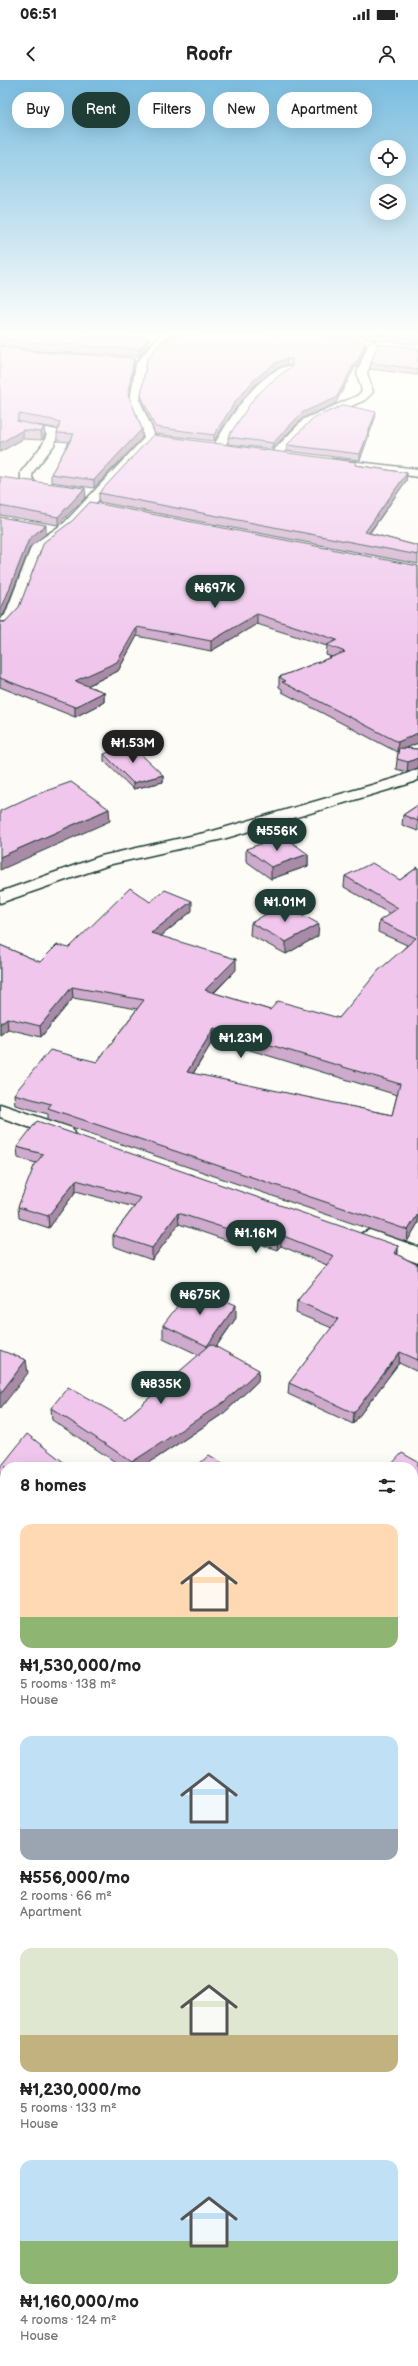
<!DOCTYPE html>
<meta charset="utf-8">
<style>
body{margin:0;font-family:"Balsamiq Sans",sans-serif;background:#f2f2f2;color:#222;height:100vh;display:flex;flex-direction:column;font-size:15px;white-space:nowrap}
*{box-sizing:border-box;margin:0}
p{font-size:13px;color:#767676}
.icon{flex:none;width:22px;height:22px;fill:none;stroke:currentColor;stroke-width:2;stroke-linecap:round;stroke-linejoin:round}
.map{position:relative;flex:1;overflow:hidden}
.drawer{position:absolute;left:0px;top:1382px;width:418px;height:904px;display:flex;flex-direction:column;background:#fff;border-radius:16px 16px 0 0;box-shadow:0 4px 16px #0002}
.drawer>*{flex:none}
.guide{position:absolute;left:12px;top:12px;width:394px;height:36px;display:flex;gap:8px}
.tools{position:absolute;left:370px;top:60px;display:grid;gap:8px}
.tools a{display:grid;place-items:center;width:36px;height:36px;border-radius:50%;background:#fff;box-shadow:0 4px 16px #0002;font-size:20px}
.price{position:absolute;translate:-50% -34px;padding:0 9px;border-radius:14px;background:#1f3d34;color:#fff;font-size:13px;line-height:26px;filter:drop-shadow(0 1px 2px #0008)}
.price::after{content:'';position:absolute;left:50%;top:24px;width:12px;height:9px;margin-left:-6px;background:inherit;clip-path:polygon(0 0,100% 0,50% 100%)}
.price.on{background:#222;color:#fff}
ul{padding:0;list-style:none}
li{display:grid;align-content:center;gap:8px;height:212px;padding:0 20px}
li span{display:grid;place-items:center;height:124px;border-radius:12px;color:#555}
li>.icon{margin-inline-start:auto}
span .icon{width:72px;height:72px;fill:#fffc;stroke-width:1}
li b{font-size:17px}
h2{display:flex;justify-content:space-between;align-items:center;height:48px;padding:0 20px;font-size:17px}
.chip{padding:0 14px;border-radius:16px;background:#fff;box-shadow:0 4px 16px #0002;font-size:14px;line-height:36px}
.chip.on{background:#1f3d34;color:#fff}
.status{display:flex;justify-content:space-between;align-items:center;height:28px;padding:0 20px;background:#fff;direction:ltr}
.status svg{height:11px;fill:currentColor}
header{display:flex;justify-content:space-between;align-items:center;height:52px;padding:0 20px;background:#fff;font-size:18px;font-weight:800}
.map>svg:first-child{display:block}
</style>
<div class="status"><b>06:51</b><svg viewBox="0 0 49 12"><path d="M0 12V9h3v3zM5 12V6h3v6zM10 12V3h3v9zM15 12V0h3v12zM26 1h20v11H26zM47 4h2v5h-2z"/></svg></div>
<header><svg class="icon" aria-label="back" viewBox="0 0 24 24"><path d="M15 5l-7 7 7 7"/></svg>Roofr<svg class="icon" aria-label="person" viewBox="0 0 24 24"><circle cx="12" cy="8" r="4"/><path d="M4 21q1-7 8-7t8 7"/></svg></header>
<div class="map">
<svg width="418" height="2286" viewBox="0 0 418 2286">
<rect width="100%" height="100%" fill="#fdfcf7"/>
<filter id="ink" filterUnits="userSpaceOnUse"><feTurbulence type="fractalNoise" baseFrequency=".025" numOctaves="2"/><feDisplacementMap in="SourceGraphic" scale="8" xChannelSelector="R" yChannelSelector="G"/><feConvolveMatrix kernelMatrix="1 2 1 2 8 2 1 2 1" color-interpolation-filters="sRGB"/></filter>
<g filter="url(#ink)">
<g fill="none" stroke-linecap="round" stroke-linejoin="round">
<defs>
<g id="street">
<polygon points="161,254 171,254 146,284 140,321 156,358 72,449 43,470 18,536 5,550 0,551 0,539 5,535 32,465 64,443 144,358 130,321 136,283"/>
<polygon points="373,261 378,264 367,293 373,312 365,320 312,343 280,376 272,376 270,374 272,372 304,339 357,316 362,311 357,293 368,264"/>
<path d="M287,286l4,1v4l-24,17 -17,17 -27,44h-8l-2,-2c15,-26 43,-73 74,-81z"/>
<path d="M23,343l34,7 2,2 -5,13 -21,27 -1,5 3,6 -6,4c-7,-2 -9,-8 -8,-15l22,-28 4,-10 -28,-6 -2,-2z"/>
<polygon points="332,379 418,389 418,397 328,384 326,382 328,380"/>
<polygon points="418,689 418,700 408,704 223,759 112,784 0,823 0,812 101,776 213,751 396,698"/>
<polygon points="0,1024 72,1048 75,1053 72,1058 65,1060 0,1037"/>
<polygon points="370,1150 418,1167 418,1183 362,1163 359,1158 362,1153"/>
</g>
</defs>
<use href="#street" stroke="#1f3d34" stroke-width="3"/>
<use href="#street" fill="#fdfcf7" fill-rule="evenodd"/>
</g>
<g fill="#ceaacc" stroke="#1f3d34" fill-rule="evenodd">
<polygon points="0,254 149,265 139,276 39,271 0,265"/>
<polygon points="333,254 418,254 418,265"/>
<polygon points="0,266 38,272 134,278 134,285 129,316 142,349 142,358 94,408 51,402 51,394 69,362 57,361 57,353 58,350 54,348 36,345 45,355 42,360 23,359 0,372"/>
<polygon points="365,268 358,287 355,287 335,324 303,338 272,369 228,364 228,357 291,287 291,286 286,285 275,289 254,306 235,329 214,361 155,354 142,321 141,315 147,279"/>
<polygon points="418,268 418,295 370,289 371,283"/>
<polygon points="375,338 360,380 287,371 287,365"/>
<polygon points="356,385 407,393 406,401 370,453 418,466 418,484 99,422 99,413"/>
<polygon points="0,397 86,417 58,445 0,435"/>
<polygon points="418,486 418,663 406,668 418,669 407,692 396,689 398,672 397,672 282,612 282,609 279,607 279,597 332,577 326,575 327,566 257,544 211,571 137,556 118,591 87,606 104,612 104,622 75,637 0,607 0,542"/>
<polygon points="104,674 163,695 163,702 133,709 104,681"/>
<polygon points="418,725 418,751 402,745 403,735"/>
<polygon points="246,769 308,774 308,786 271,799 246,781"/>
<path d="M418,787v356l-11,19 -359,-123v-5l-33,-9 -1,-11 83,-32 40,-53 -64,-11 -32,39 -33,-8 -8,6v-90l40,17 29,-14 81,-46 42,9 -31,25 75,34 -22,23 56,17 69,8 68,-73 -29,-13 1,-11 11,-7 -46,-27 1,-11 55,4zM214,959l183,56 -5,20 -199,-41z"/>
<polygon points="251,843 318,856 286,874 250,855"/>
<polygon points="17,1067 398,1166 398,1175 418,1185 418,1292 399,1283 353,1344 288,1314 289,1303 332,1248 296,1233 297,1221 327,1185 281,1166 277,1170 244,1158 240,1165 179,1144 152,1180 113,1166 113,1155 134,1127 76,1111 49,1148 19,1138 18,1127 36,1083 18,1078"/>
<polygon points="236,1238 216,1267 258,1301 224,1333 143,1387 123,1387 52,1340 51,1328 125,1339 199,1275 163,1258 163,1245"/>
<polygon points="418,1382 418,1430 414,1429 413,1430 413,1387"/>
<polygon points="5,1387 5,1458 0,1456 0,1388"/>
<polygon points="413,1641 418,1644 418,1738 413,1734"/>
<polygon points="0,1694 5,1696 5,1778 0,1775"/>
<polygon points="0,1990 5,1991 5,2050 0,2048"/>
</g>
<g fill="#a88ba6" stroke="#1f3d34">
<polygon points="149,258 149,265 139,276 139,269"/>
<polygon points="365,262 365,268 358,287 358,281"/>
<polygon points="134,278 134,285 129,322 128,314"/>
<polygon points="287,279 286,285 275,289 254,306 235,329 214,361 214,355 235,322 254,300 275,283"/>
<polygon points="356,281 355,287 335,324 303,338 272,369 273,363 303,332"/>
<polygon points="376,332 375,338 360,380 360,374"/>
<polygon points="44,347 45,355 42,360 41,352"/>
<polygon points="142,349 142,358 94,408 94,400"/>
<polygon points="23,350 23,359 0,372 0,363"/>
<polygon points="407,393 406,401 364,460 365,452"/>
<polygon points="85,408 86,417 58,445 58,437"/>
<polygon points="46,445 46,454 30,467 4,534 0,538 0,528 29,459"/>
<polygon points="257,534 257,544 211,571 211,561"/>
<polygon points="137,547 137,556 118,591 76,611 75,601"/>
<polygon points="104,612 104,622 75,637 75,627"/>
<polygon points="418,653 418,663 397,672 398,662"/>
<polygon points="418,678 418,688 407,692 408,682"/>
<polygon points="163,695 163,702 133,709 133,703"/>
<polygon points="109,729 110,741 0,790 0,777"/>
<polygon points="308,774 308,786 271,799 271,787"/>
<polygon points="192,821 192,831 151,864 151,853"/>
<polygon points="319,844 318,856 286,874 286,862"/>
<polygon points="236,879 236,890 205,921 205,910"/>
<polygon points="72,907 73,918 41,957 40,946"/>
<polygon points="7,938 8,949 0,955 0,944"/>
<polygon points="214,948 214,959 187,1003 187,992"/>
<polygon points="76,1100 76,1111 49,1148 48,1136"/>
<polygon points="178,1133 179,1144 152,1180 152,1168"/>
<polygon points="418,1134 418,1143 407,1162 408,1150"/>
<polygon points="244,1147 244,1158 240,1165 240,1153"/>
<polygon points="281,1155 281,1166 277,1170 278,1159"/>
<polygon points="398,1166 397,1177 394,1173"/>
<polygon points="236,1225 236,1238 207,1279 207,1266"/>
<polygon points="400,1272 399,1283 353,1344 354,1333"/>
<polygon points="26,1280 28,1293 0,1329 0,1314"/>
<polygon points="259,1290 258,1301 224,1333 143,1387 133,1387 132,1382"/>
<polygon points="416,1416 414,1429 413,1430 413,1419"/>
<polygon points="5,1598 5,1614 0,1619 0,1603"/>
<polygon points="418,2054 418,2063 413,2070 413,2061"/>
</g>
<g fill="#f0c6ed" stroke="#1f3d34" fill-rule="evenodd">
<polygon points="0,254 49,254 149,258 139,269 39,263 0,258"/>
<polygon points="175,254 320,254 365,262 358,281 356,281 336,318 303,332 273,363 228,357 254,318 271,302 292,286 292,279 287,279 275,283 254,300 235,322 214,355 155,347 141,315 147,279 163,260 170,260"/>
<polygon points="376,254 418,254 418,259"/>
<polygon points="378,264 418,268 418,289 371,283"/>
<polygon points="0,266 38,272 134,278 128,314 142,349 94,400 51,394 74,354 57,353 60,343 53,340 19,334 17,341 44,347 41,352 23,350 0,363"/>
<polygon points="344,325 376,332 360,374 287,365 313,338"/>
<polygon points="153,355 356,382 355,385 407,393 365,452 418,466 418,475 99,413"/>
<polygon points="0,397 85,408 58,437 0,426"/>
<polygon points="90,422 418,486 418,653 398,662 282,602 286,601 279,597 345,572 327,565 337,560 257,534 211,561 137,547 117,582 75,601 104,612 75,627 0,598 0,542 5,542 19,527 44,462 72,441"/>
<polygon points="0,437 46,445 29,459 3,525 0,528"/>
<polygon points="130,664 163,695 133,703 104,674"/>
<polygon points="399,668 418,669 418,678 408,682 397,679"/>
<polygon points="71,702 109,729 0,777 0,731 32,716"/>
<polygon points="418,725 418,741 403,735"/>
<polygon points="283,756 308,774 271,787 246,769"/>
<path d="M372,783l28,17 18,-13v347l-10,16 -360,-122 3,-4 -37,-10 36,-44 47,12 47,-62 -72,-13 -32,39 -33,-8 -7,6v-79l40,17 17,-17 12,3 61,-60 20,14 15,-12 27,11 -41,32 85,26 -31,31 65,20 8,-9 61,17 40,-48 37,-32 -37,-17 19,-13 -53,-32zM214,948l186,56 -8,31 -205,-43z"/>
<polygon points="283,824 319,844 286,862 251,843"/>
<polygon points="37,1041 398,1166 394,1173 418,1185 418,1280 400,1272 354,1333 289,1303 338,1239 297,1221 334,1176 281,1155 278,1159 244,1147 240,1153 178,1133 152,1168 113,1155 141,1118 76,1100 48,1136 18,1127 34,1086 43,1074 17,1067"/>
<polygon points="192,1207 236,1225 207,1266 163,1245"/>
<polygon points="211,1264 259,1290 224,1322 132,1382 51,1328 68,1307 125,1339"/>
<polygon points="0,1270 26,1280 0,1314"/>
<polygon points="27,1354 70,1387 5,1387 5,1445 0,1442 0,1388"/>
<polygon points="402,1373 418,1382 418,1417 416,1416 413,1419 413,1387 389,1387"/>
<polygon points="209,1375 229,1387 196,1387"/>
<polygon points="5,1493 5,1598 0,1603 0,1498"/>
<polygon points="413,1641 418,1644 418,1724 413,1721 413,1710 414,1709 413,1709"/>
<polygon points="0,1694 5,1696 5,1767 0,1764"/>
<polygon points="413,1969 418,1973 418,2054 413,2061"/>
<polygon points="0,1990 5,1991 5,2040 0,2039"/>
<polygon points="180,2281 241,2281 248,2286 178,2286"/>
</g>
</g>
<linearGradient id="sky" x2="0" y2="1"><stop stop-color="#7bbddf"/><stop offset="0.44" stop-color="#fefefb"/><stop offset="1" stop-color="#fefefb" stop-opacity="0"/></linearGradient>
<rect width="418" height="574" fill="url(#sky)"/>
</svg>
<div class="tools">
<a><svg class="icon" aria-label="locate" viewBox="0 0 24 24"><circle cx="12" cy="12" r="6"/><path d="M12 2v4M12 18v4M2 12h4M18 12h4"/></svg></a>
<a><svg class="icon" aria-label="layers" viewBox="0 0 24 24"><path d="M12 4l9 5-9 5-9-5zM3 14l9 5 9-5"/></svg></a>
</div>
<b class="price" style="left:215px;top:529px">₦697K</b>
<b class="price on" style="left:133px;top:684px">₦1.53M</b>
<b class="price" style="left:277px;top:772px">₦556K</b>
<b class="price" style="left:285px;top:843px">₦1.01M</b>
<b class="price" style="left:241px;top:979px">₦1.23M</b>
<b class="price" style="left:256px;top:1174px">₦1.16M</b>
<b class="price" style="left:200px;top:1236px">₦675K</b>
<b class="price" style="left:161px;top:1325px">₦835K</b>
<div class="guide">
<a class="chip">Buy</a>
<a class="chip on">Rent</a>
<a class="chip">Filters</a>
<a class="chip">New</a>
<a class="chip">Apartment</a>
</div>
<section class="drawer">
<h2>8 homes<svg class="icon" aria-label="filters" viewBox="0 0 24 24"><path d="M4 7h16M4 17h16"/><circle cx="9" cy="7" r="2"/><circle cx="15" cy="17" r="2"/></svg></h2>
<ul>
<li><span style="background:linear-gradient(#ffd9b3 75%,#8fb573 0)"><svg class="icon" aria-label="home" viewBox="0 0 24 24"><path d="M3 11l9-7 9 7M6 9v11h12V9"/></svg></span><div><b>₦1,530,000/mo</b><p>5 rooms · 138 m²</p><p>House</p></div></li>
<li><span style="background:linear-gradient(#bfe0f5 75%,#9aa5b1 0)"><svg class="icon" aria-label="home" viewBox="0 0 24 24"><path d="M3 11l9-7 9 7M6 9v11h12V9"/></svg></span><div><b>₦556,000/mo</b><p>2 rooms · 66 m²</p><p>Apartment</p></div></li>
<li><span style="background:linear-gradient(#dfe7d0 70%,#c2b280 0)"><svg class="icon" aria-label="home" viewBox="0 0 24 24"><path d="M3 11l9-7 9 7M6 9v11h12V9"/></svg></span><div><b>₦1,230,000/mo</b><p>5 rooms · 133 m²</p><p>House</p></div></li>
<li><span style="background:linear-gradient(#bfe0f5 65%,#8fb573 0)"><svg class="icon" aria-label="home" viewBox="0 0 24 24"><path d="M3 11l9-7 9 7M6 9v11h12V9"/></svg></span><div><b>₦1,160,000/mo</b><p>4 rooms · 124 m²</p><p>House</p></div></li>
</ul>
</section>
</div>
